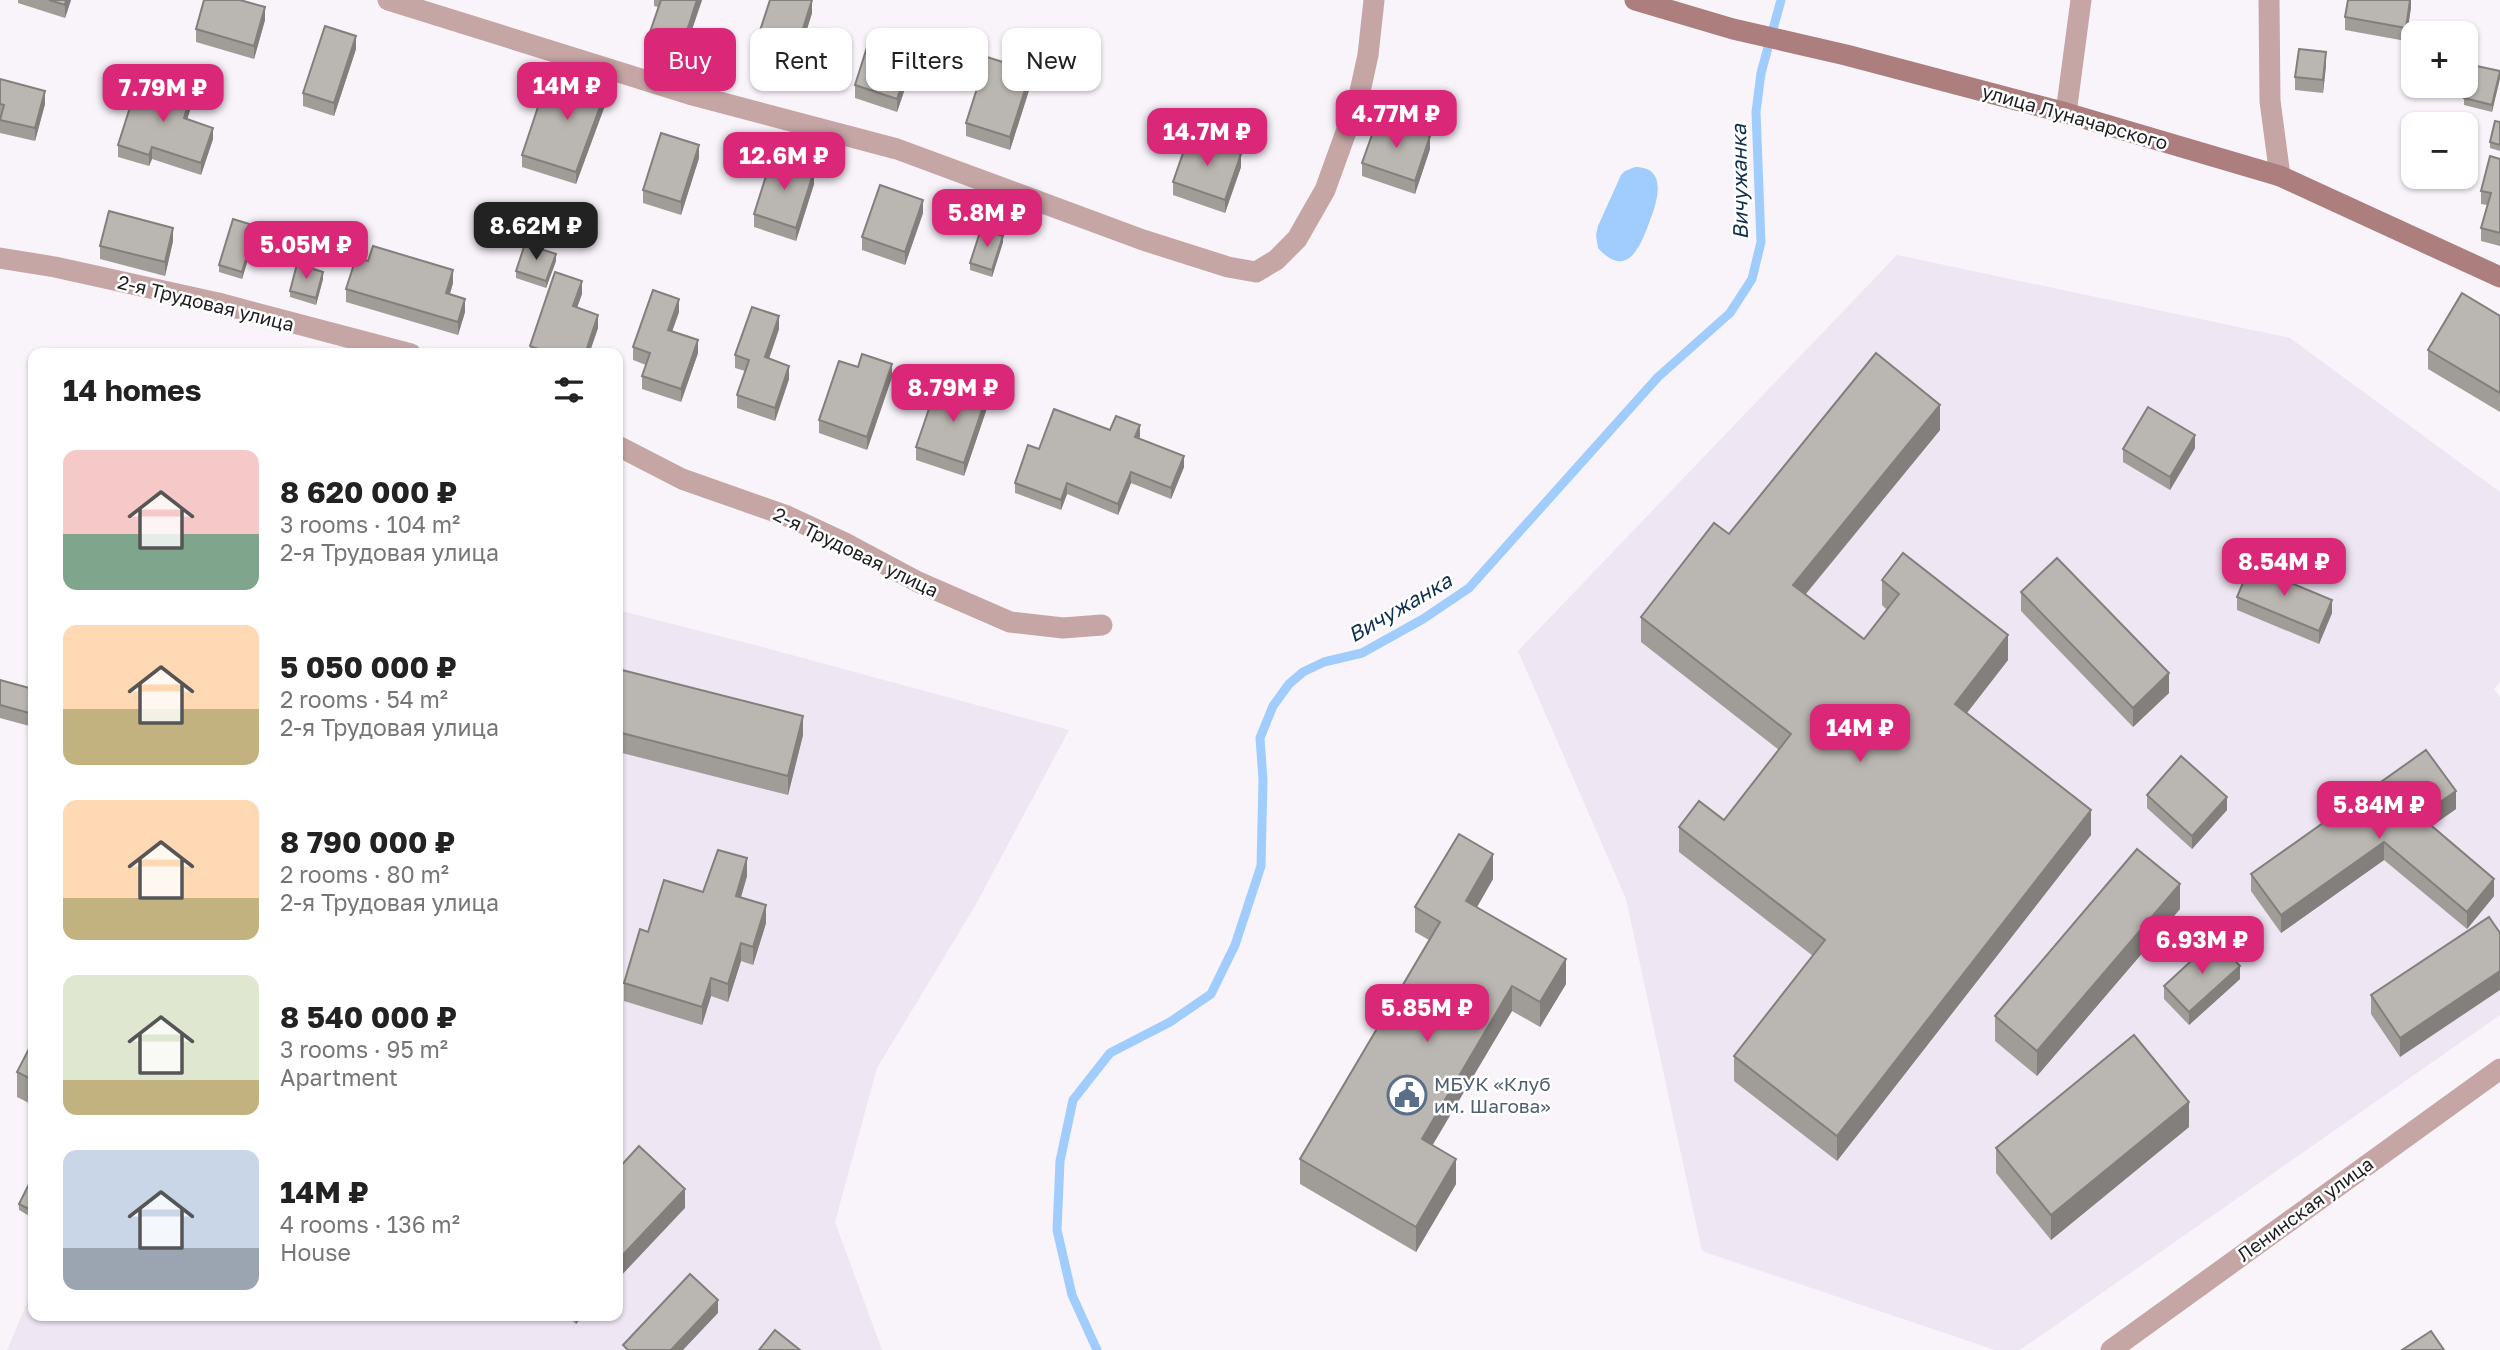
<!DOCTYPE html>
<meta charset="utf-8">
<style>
body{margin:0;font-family:"Golos Text",sans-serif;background:#f2f2f2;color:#222;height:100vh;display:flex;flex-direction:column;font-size:26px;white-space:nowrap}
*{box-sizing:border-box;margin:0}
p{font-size:23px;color:#767676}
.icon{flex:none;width:38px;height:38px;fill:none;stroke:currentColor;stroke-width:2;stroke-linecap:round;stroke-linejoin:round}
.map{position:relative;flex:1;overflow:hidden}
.sheet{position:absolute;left:28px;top:348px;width:595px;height:973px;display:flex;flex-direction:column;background:#fff;border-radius:14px;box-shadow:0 2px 5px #0004}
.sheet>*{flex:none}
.hud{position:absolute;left:644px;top:28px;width:665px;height:63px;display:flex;gap:14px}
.controls{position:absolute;left:2401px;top:21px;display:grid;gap:14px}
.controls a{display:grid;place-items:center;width:77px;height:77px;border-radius:14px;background:#fff;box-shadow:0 2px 5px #0004;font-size:35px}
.price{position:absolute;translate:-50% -60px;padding:0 16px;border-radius:14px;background:#db2777;color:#fff;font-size:23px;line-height:46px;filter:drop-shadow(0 2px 4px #0008)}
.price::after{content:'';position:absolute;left:50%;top:42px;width:21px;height:16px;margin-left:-10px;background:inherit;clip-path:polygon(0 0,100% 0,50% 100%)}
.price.current{background:#222;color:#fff}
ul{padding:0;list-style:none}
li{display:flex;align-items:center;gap:21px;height:175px;padding:0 35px}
li span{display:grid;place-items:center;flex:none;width:196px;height:140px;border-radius:14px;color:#555}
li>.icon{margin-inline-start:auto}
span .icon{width:84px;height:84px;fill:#fffc;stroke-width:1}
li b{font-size:30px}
h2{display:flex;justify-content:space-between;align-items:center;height:84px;padding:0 35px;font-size:30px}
.chip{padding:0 24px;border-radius:14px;background:#fff;box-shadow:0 2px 5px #0004;font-size:24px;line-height:63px}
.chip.current{background:#db2777;color:#fff}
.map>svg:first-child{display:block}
</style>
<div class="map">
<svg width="2500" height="1350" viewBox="0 0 2500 1350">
<rect width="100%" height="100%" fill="#f8f4fa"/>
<g fill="#eee6f2">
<polygon points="1897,255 2290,338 2500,492 2500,682 2494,689 2500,698 2500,1015 2020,1350 1995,1350 1702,1251 1626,899 1518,651"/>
<polygon points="618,610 766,648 1069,730 975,906 877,1068 835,1222 882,1350 7,1350 33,1289 33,1316 618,1316"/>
</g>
<path fill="#a0cdfe" d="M1635,167c34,0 22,36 14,56 -9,24 -22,57 -51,25l-2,-13 2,-9 23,-51 4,-4z"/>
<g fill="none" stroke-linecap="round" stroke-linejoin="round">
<polyline stroke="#a0cdfe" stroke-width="9" points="1097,1350 1072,1295 1057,1230 1060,1161 1073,1100 1110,1053 1170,1022 1211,994 1235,945 1261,866 1263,780 1260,738 1273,706 1289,684 1303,672 1324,662 1362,653 1423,619 1469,588 1658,377 1730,313 1752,279 1761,242 1756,112 1761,73 1781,0"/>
<g stroke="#c6a5a5" stroke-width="21">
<polyline points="388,0 689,94 897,149 1143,240 1228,267 1256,272 1276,260 1297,239 1325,190 1359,96 1368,55 1374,0"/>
<polyline points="2269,0 2270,101 2280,176"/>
<polyline points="2066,113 2081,0"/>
<polyline points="0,258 55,267 218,303 411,354"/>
<polyline points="618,446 682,479 787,516 845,543 918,582 1010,622 1063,628 1102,625"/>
<polyline points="2111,1350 2500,1069"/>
</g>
<polyline stroke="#ac7e7e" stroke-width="21" points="1635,0 1733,29 1846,55 2066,113 2280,176 2500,277"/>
</g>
<g fill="#a09d98">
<polygon points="18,0 71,0 65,18 18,3"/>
<polygon points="654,0 702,0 683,56 650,45 650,32 658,7 654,6"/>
<polygon points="2411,0 2411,7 2406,41 2345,30 2345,17"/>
<polygon points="812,13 791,80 752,68 752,55"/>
<polygon points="265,20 254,59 196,42 196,29"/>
<polygon points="356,49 334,116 303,106 303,93"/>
<polygon points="2326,65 2323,93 2295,90 2295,77"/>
<polygon points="911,71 897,112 855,98 855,85"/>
<polygon points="2500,71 2492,112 2464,105 2464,98"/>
<polygon points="0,79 45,104 35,141 0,133"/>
<polygon points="1031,84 1010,150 966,136 966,123"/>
<polygon points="611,89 576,184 522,167 522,155 567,104"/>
<polygon points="191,107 187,119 213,139 201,175 152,159 149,166 118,157 118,145"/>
<polygon points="2500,122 2500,151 2490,148 2490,142"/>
<polygon points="1430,149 1415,194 1362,176 1362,163"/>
<polygon points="699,158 681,215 643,203 643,190"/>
<polygon points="2500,159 2500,246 2481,241 2481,228 2487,205 2481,204 2481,191"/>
<polygon points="1241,167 1225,213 1173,195 1173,182"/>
<polygon points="814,184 796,241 754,227 754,214"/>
<polygon points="923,213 905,265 862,250 862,237"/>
<polygon points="256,233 242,279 219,272 219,265"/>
<polygon points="173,241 165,276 100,259 100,246"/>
<polygon points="1003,242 992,277 970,270 970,263"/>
<polygon points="556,261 546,288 516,278 516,271"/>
<polygon points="323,279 316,305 290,297 290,291"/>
<polygon points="453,283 450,294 465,312 458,335 346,302 346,289"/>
<polygon points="582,294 577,307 598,328 589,354 530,354 530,346"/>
<polygon points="679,312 672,331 698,353 681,402 642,389 642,376 646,365 633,360 633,347"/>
<polygon points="2500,316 2500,412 2428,369 2428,350"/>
<polygon points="779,329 769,359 789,379 775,421 737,408 737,395 745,371 735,368 735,355"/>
<polygon points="892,377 867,450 819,433 819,420"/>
<polygon points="945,408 987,408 964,476 916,460 916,447"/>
<polygon points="1110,430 1140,436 1139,438 1184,467 1171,499 1131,483 1118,515 1067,494 1061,510 1015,493 1015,483 1039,449"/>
<polygon points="1940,430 1806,594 1864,639 1887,610 1882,605 1882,580 2008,660 1967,713 2091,835 1837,1161 1734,1081 1734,1056 1813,956 1679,852 1679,827 1724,820 1779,750 1641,642 1641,617 1729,534"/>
<polygon points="2195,448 2170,490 2123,462 2123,449"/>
<polygon points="2021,592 2169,693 2133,727 2021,611"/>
<polygon points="2237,597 2332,613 2319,644 2237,610"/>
<polygon points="618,669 803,735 788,795 618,752"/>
<polygon points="0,680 33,689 33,727 0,718"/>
<polygon points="2147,795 2227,810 2192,849 2147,808"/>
<polygon points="2456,809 2432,826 2494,896 2467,929 2384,860 2281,933 2251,891 2251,874"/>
<polygon points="747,876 741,897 766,923 753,965 741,961 728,1002 711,996 702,1025 624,1001 624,983 648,932 703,892"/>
<polygon points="1493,879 1477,907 1566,984 1540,1027 1512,1011 1432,1145 1456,1184 1416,1252 1300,1184 1300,1159 1429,940 1415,932 1415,907"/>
<polygon points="2180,909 2037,1076 1995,1041 1995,1016"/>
<polygon points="2489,917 2400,1057 2371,1014 2371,995"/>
<polygon points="2240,979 2189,1025 2164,999 2164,986"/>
<polygon points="33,1041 33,1105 17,1097 17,1072"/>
<polygon points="2189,1127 2051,1240 1996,1173 1996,1148"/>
<polygon points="33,1181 33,1218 19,1210 19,1204"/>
<polygon points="567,1316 583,1316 576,1324"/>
</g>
<g fill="#827f7c">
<polygon points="66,0 71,0 65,18 65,5"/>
<polygon points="697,0 702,0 683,56 683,43"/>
<polygon points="812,0 812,13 791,80 791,67"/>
<polygon points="2410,0 2411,0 2411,7 2406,41 2406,28"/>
<polygon points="265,7 265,20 254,59 254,46"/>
<polygon points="356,36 356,49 334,116 334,103"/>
<polygon points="2326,52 2326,65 2323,93 2323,80"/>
<polygon points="911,58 911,71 897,112 897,99"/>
<polygon points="1031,71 1031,84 1010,150 1010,137"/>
<polygon points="2500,73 2500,79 2492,112 2492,105"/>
<polygon points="611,77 611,89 576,184 576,172"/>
<polygon points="45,91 45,104 35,141 35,128"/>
<polygon points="191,95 191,107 184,130 184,118"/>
<polygon points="213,128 213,139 201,175 201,163"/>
<polygon points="1430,136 1430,149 1415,194 1415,181"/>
<polygon points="699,145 699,158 681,215 681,202"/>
<polygon points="152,147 152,159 149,166 149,155"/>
<polygon points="1241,154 1241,167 1225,213 1225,200"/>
<polygon points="814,171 814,184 796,241 796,228"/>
<polygon points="923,200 923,213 905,265 905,252"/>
<polygon points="256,226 256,233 242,279 242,272"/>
<polygon points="173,228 173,241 165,276 165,262"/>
<polygon points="1003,236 1003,242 992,277 992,270"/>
<polygon points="556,254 556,261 546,288 546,281"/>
<polygon points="453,270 453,283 446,306 446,293"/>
<polygon points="323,272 323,279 316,305 316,298"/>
<polygon points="582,281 582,294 573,319 573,306"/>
<polygon points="465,299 465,312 458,335 458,322"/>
<polygon points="679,299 679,312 668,343 668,330"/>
<polygon points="598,315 598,328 589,354 585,354"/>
<polygon points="779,316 779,329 765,370 765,357"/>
<polygon points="698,340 698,353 681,402 681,389"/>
<polygon points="892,364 892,377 867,450 867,437"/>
<polygon points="789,366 789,379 775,421 775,408"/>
<polygon points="987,395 987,408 964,476 964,463"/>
<polygon points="1940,405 1940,430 1793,609 1793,585"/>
<polygon points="1140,425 1140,436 1135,447 1135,437"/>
<polygon points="2195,435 2195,448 2170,490 2170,477"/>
<polygon points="1184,456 1184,467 1171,499 1171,488"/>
<polygon points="1131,472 1131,483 1118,515 1118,504"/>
<polygon points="1067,483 1067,494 1061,510 1061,500"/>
<polygon points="2332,600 2332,613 2319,644 2319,631"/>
<polygon points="2008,635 2008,660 1955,728 1955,704"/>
<polygon points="2169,673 2169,693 2133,727 2133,708"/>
<polygon points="803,716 803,735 788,795 788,776"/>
<polygon points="2456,791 2456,809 2420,834 2420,816"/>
<polygon points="2227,797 2227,810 2192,849 2192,836"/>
<polygon points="2091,810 2091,835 1837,1161 1837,1136"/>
<polygon points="2384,842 2384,860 2281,933 2281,915"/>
<polygon points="1493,854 1493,879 1466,926 1466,901"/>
<polygon points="747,858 747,876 736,914 736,896"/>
<polygon points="2494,879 2494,896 2467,929 2467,912"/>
<polygon points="2180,884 2180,909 2037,1076 2037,1051"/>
<polygon points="766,905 766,923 753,965 753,947"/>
<polygon points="741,943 741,961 728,1002 728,984"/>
<polygon points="1566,959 1566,984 1540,1027 1540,1002"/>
<polygon points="2240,966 2240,979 2189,1025 2189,1012"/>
<polygon points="2500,971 2500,990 2400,1057 2400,1038"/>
<polygon points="711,978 711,996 702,1025 702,1007"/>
<polygon points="1512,986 1512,1011 1422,1163 1422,1139"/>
<polygon points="2189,1102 2189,1127 2051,1240 2051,1215"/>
<polygon points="1456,1159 1456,1184 1416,1252 1416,1227"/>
<polygon points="685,1189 685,1208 618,1279 618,1260"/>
<polygon points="718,1300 718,1313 683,1350 671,1350"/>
<polygon points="576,1316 583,1316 576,1324"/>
</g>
<g fill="#bab6b1" stroke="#827f7c" stroke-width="2">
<polygon points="49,0 66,0 65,5"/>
<polygon points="204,0 240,0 265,7 254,46 196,29"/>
<polygon points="661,0 697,0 683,43 650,32"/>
<polygon points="770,0 812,0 791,67 752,55"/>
<polygon points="2348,0 2410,0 2406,28 2345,17"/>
<polygon points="325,26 356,36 334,103 303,93"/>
<polygon points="868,44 911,58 897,99 855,85"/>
<polygon points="2299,49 2326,52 2323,80 2295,77"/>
<polygon points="987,57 1031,71 1010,137 966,123"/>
<polygon points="2472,65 2500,71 2492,105 2464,98"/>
<polygon points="581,66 611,77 576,172 522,155 542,95 567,104"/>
<polygon points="0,79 45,91 35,128 0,120 4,105 0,104"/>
<polygon points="139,79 191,95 184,118 213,128 201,163 152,147 149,155 118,145"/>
<polygon points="1378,118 1430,136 1415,181 1362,163"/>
<polygon points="2495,121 2500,122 2500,145 2490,142"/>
<polygon points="661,133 699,145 681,202 643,190"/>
<polygon points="1189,136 1241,154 1225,200 1173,182"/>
<polygon points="2490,156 2500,159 2500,233 2481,228 2491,193 2481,191"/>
<polygon points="772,157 814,171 796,228 754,214"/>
<polygon points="880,185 923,200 905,252 862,237"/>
<polygon points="109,211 173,228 165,262 100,246"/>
<polygon points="233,219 256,226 242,272 219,265"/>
<polygon points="981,229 1003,236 992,270 970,263"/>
<polygon points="525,244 556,254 546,281 516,271"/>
<polygon points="373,246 453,270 446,293 465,299 458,322 346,289 356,258 368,261"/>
<polygon points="297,264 323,272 316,298 290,291"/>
<polygon points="555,272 582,281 573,306 598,315 585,354 552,354 530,346"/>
<polygon points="653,290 679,299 668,330 698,340 681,389 642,376 650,353 633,347"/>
<polygon points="2462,293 2500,316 2500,393 2428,350"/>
<polygon points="752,307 779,316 765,357 789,366 775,408 737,395 749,360 735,355"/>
<polygon points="1876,353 1940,405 1793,585 1864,639 1899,594 1882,580 1903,553 2008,635 1955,704 2091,810 1837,1136 1734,1056 1825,940 1679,827 1699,801 1724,820 1791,734 1641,617 1714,523 1729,534"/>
<polygon points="862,354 892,364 867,437 819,420 839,361 858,367"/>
<polygon points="953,383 987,395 964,463 916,447 931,403 945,408"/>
<polygon points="2148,407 2195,435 2170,477 2123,449"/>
<polygon points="1054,409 1110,430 1116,416 1140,425 1135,437 1184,456 1171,488 1131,472 1118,504 1067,483 1061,500 1015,483 1028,445 1039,449"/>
<polygon points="2057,558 2169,673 2133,708 2021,592"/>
<polygon points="2250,566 2332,600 2319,631 2237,597"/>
<polygon points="618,669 803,716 788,776 618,732"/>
<polygon points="0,680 33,689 33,714 0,705"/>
<polygon points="2426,750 2456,791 2420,816 2494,879 2467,912 2384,842 2281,915 2251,874"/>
<polygon points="2181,756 2227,797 2192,836 2147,795"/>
<polygon points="1459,834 1493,854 1466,901 1566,959 1540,1002 1512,986 1422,1139 1456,1159 1416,1227 1300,1159 1440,922 1415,907"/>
<polygon points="2137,849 2180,884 2037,1051 1995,1016"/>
<polygon points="718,850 747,858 736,896 766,905 753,947 741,943 728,984 711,978 702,1007 624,983 640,929 648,932 664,880 703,892"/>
<polygon points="2489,917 2500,933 2500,971 2400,1038 2371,995"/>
<polygon points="2215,939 2240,966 2189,1012 2164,986"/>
<polygon points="2134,1035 2189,1102 2051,1215 1996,1148"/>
<polygon points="33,1041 33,1080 17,1072"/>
<polygon points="639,1146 685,1189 618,1260 618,1169"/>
<polygon points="31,1180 33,1181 33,1211 19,1204"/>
<polygon points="690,1274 718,1300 671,1350 628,1350 623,1345"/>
<polygon points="775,1330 800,1350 759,1350"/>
<polygon points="2431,1331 2444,1350 2402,1350"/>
</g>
<defs>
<symbol id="civic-ring" viewBox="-11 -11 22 22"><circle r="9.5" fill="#fff" stroke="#5c6f8a" stroke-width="1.5"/><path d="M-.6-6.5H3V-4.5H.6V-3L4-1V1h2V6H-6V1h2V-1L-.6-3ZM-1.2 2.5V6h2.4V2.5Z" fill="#5c6f8a"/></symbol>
</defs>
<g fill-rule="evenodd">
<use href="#civic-ring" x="1385" y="1073" width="44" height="44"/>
</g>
<g text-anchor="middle" stroke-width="5" stroke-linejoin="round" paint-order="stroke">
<g font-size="19" fill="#1e1d1f" stroke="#fff">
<text transform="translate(2075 117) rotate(16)" y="7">улица Луначарского</text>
<text transform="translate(206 303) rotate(14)" y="7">2-я Трудовая улица</text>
<text transform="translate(856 552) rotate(26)" y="7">2-я Трудовая улица</text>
<text transform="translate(2305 1209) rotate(-36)" y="7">Ленинская улица</text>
</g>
<g font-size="19" fill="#4e5e75" stroke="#fff" text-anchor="start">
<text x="1434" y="1091">МБУК «Клуб<tspan x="1434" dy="22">им. Шагова»</tspan></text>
</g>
<g font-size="21" font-style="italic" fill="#103050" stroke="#fff">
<text transform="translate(1740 182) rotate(-91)" y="7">Вичужанка</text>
<text transform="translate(1400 608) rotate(-30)" y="7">Вичужанка</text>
</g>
</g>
</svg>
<div class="controls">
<a>+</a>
<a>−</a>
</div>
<b class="price" style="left:567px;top:122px">14M ₽</b>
<b class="price" style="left:163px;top:124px">7.79M ₽</b>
<b class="price" style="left:1396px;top:150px">4.77M ₽</b>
<b class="price" style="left:1207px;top:168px">14.7M ₽</b>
<b class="price" style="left:784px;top:192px">12.6M ₽</b>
<b class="price" style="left:987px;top:249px">5.8M ₽</b>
<b class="price current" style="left:536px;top:262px">8.62M ₽</b>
<b class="price" style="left:306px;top:281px">5.05M ₽</b>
<b class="price" style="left:953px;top:424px">8.79M ₽</b>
<b class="price" style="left:2284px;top:598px">8.54M ₽</b>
<b class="price" style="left:1860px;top:764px">14M ₽</b>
<b class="price" style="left:2379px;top:841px">5.84M ₽</b>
<b class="price" style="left:2202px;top:976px">6.93M ₽</b>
<b class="price" style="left:1427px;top:1044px">5.85M ₽</b>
<div class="hud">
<a class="chip current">Buy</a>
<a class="chip">Rent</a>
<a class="chip">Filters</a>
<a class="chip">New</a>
</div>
<section class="sheet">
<h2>14 homes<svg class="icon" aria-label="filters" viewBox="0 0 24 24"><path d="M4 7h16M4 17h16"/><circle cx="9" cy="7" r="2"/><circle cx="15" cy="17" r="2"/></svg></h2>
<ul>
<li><span style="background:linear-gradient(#f6c9c9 60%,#7fa58c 0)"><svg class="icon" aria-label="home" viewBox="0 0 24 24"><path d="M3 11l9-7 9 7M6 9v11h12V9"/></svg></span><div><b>8 620 000 ₽</b><p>3 rooms · 104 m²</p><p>2-я Трудовая улица</p></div></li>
<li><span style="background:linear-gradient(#ffd9b3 60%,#c2b280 0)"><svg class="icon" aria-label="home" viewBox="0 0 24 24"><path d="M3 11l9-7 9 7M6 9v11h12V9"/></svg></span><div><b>5 050 000 ₽</b><p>2 rooms · 54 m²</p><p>2-я Трудовая улица</p></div></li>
<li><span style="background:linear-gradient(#ffd9b3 70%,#c2b280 0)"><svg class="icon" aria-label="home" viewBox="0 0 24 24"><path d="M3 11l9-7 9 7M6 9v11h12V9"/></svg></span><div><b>8 790 000 ₽</b><p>2 rooms · 80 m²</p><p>2-я Трудовая улица</p></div></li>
<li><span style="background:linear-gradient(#dfe7d0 75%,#c2b280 0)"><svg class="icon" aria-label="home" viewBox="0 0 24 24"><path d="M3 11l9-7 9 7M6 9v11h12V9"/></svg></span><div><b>8 540 000 ₽</b><p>3 rooms · 95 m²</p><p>Apartment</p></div></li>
<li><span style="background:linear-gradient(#c9d6e8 70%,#9aa5b1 0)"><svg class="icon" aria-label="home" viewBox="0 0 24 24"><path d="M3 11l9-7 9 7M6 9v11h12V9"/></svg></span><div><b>14M ₽</b><p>4 rooms · 136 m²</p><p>House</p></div></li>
</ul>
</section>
</div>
